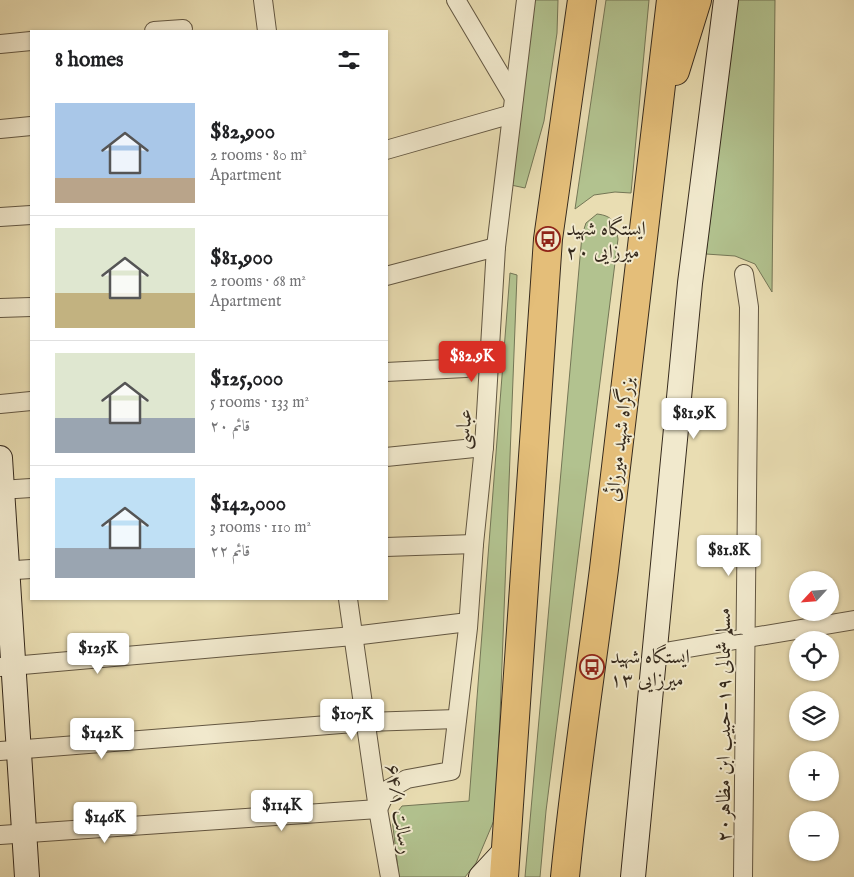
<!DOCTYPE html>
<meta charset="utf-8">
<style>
body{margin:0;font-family:"IM FELL English",Amiri,serif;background:#f6f6f6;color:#202124;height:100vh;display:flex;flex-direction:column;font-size:19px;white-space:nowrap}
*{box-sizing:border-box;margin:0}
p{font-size:16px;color:#757577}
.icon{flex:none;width:28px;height:28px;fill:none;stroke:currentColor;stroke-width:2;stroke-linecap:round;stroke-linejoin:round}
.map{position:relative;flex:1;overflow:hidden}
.drawer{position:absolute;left:30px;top:30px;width:358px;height:570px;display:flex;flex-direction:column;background:#fff;border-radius:0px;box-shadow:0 1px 4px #0004}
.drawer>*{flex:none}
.needle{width:32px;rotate:244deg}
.controls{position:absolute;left:789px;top:571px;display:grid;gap:10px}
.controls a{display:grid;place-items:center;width:50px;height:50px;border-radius:50%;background:#fff;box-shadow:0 1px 4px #0004;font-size:25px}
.price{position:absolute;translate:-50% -42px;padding:0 11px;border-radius:5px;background:#fff;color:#222;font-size:16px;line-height:32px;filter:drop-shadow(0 1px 2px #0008)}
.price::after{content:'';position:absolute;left:50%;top:30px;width:15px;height:11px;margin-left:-8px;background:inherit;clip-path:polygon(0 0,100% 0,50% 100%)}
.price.current{background:#d93025;color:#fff}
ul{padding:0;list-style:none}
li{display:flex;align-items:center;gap:15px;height:125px;padding:0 25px}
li+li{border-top:1px solid #e0e0e0}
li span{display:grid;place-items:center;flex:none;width:140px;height:100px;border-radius:0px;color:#555}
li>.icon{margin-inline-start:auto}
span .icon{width:60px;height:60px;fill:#fffc;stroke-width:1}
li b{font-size:21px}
h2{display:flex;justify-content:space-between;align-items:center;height:60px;padding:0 25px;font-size:21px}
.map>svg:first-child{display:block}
</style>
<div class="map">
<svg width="854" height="877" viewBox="0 0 854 877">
<rect width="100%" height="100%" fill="#e9ddb2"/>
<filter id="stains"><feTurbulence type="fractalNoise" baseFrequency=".004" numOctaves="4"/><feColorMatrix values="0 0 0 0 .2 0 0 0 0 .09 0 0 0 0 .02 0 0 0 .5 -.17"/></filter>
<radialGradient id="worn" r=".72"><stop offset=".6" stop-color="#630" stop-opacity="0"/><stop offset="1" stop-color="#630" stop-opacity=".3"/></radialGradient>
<g fill="#b2c28f" stroke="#747656">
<polygon points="535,0 558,0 557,33 544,121 525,188 511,185"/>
<polygon points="606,0 649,0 631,193 615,192 594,195 575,209"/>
<polygon points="737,0 775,0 772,292 755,264 735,256 706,254"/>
<path d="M597,214c17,2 18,9 21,25l-72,572 -6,66h-15l57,-642 4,-12z"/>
<polygon points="510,273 517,275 500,716 495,818 476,863 465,877 399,877 392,819 402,806 469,801"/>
</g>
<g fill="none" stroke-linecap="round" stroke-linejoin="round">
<defs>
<g id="street">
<polyline points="263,0 267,31"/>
<polyline points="456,0 514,98"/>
<polyline points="154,31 183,29"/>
<polyline points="0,44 31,41"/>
<polyline points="0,129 31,126"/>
<polyline points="386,150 512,114"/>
<polyline points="0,217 31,215"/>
<polyline points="386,276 496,247"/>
<polyline points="0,308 31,307"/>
<polyline points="386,372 466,368"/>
<polyline points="0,404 31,401"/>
<polyline points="386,457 484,447"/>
<polyline points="0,490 31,488"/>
<polyline points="386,547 474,544"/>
<polyline points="0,571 31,569"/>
<polyline points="348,599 378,809 390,877"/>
<polyline points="653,654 854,620"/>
<polyline points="0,667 353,636 460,623"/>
<polyline points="0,751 366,722 457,719"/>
<polyline points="0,835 378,809 387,790 407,779 451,771 468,628 474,544 484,447 496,247 526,0"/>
<polyline points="743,877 749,307 744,274"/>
</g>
<g id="secondary">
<polyline points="0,458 27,877"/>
<polyline points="481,877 507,849"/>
<polyline points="633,877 690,283 726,0"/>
</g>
<g id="highway">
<polyline points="675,71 697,0"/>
<polyline points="504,877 548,239 582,0"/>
<path d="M565,877c10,-103 26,-206 39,-308 22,-190 43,-380 67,-569"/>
</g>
</defs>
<use href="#street" stroke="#635742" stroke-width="20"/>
<use href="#secondary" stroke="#362a1d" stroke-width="26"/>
<use href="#highway" stroke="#362a1d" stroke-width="30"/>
<use href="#street" stroke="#f1e9cd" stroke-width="18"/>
<use href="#secondary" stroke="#f1e9cd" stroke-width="24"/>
<use href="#highway" stroke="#e4be79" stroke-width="28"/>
</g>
<defs>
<symbol id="bus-ring" viewBox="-11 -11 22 22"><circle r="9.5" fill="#f1e9cd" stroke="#8f2418" stroke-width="1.5"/><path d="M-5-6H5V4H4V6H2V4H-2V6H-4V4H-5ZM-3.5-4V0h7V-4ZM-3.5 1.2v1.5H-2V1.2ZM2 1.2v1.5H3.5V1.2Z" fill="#8f2418"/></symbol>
</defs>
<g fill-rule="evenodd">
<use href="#bus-ring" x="534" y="225" width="28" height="28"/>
<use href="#bus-ring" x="578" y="653" width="28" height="28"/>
</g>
<g text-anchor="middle" stroke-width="4" stroke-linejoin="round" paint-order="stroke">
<g font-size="20" fill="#362a1d" stroke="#f1e9cd" text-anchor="start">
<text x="566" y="235">ایستگاه شهید<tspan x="566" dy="23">میرزایی ۲۰</tspan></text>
<text x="610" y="663">ایستگاه شهید<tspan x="610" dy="23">میرزایی ۱۳</tspan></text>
</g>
<g font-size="20" fill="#362a1d" stroke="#f1e9cd">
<text transform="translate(463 429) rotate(-86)" y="7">عباسی</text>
<text transform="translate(619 439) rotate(-83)" y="7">بزرگراه شهید میرزائی</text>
<text transform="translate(723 725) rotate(-90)" y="7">مسلم شمالی ۱۹-حبیب ابن مظاهر۲۰</text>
<text transform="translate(400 809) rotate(81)" y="7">رسالت ۶۴/۱</text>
</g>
</g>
<rect width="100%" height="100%" filter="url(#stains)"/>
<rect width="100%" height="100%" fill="url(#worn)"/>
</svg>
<div class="controls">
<a><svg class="needle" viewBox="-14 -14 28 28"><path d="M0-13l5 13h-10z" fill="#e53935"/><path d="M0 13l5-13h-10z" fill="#757577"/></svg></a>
<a><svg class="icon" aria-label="locate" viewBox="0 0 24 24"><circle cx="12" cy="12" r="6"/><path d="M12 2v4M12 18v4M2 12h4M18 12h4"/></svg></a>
<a><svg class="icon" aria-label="layers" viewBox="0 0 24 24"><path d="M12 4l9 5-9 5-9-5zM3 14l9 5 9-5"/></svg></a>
<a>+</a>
<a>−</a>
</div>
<b class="price current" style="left:472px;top:383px">$82.9K</b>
<b class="price" style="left:694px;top:440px">$81.9K</b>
<b class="price" style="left:729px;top:577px">$81.8K</b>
<b class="price" style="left:98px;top:675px">$125K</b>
<b class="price" style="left:352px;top:741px">$107K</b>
<b class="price" style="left:102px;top:760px">$142K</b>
<b class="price" style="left:282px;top:832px">$114K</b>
<b class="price" style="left:105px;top:844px">$146K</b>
<section class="drawer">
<h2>8 homes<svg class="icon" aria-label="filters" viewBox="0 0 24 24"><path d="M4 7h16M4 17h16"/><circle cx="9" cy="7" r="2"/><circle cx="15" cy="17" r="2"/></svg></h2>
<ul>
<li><span style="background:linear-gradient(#a9c7e8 75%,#b9a48a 0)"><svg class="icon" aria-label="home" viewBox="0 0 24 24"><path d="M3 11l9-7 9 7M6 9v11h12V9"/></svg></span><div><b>$82,900</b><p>2 rooms · 80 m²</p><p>Apartment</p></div></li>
<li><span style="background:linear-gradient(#dfe7d0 65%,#c2b280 0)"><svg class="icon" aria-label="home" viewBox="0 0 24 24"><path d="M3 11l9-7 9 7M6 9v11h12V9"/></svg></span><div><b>$81,900</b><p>2 rooms · 68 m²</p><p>Apartment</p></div></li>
<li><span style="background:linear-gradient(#dfe7d0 65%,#9aa5b1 0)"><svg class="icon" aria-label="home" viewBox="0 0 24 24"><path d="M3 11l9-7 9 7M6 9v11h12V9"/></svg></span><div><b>$125,000</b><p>5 rooms · 133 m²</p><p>قائم ۲۰</p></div></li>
<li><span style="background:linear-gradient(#bfe0f5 70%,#9aa5b1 0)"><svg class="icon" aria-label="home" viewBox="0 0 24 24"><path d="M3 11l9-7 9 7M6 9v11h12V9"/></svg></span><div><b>$142,000</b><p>3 rooms · 110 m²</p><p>قائم ۲۲</p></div></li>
</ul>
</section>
</div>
